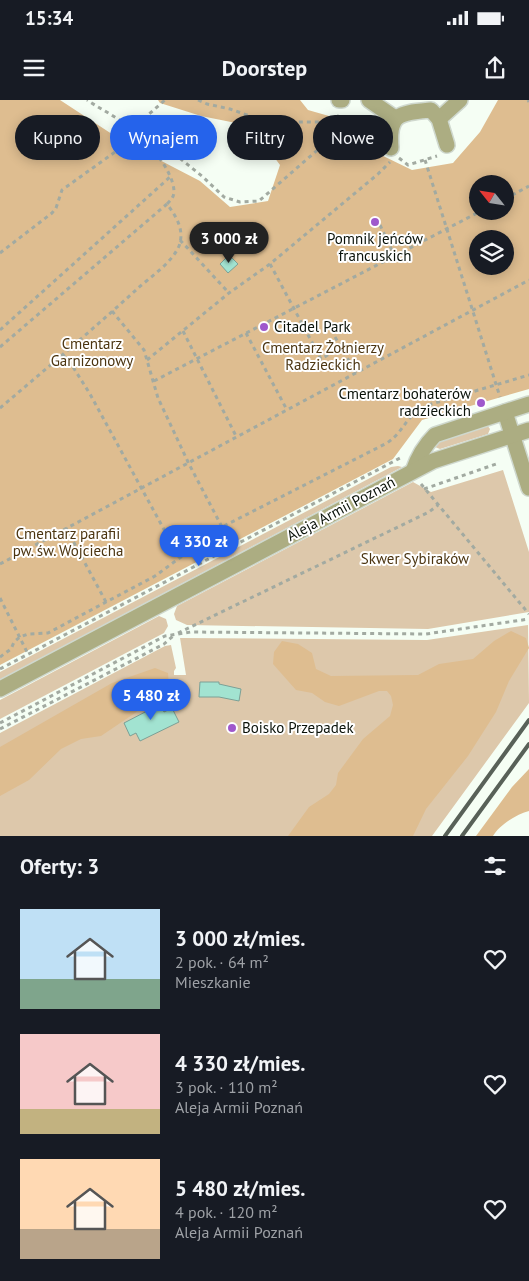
<!DOCTYPE html>
<html lang="pl">
<meta charset="utf-8">
<style>
body{margin:0;font-family:"PT Sans",sans-serif;background:#20242c;color:#f1f3f6;height:100vh;display:flex;flex-direction:column;font-size:19px;white-space:nowrap}
*{box-sizing:border-box;margin:0}
p{font-size:16px;color:#9ea1a6}
.icon{flex:none;width:28px;height:28px;fill:none;stroke:currentColor;stroke-width:2;stroke-linecap:round;stroke-linejoin:round}
.map{position:relative;height:736px;overflow:hidden}
.drawer{display:flex;flex-direction:column;background:#171b24;flex:1}
.drawer>*{flex:none}
.hud{position:absolute;left:15px;top:15px;width:500px;height:45px;display:flex;gap:10px}
.needle{width:32px;rotate:300deg}
.fabs{position:absolute;left:469px;top:75px;display:grid;gap:10px}
.fabs a{display:grid;place-items:center;width:45px;height:45px;border-radius:50%;background:#171b24;box-shadow:0 2px 12px #0003;font-size:25px}
.price{position:absolute;translate:-50% -42px;padding:0 11px;border-radius:18px;background:#2563eb;color:#fff;font-size:16px;line-height:32px;filter:drop-shadow(0 1px 2px #0008)}
.price::after{content:'';position:absolute;left:50%;top:30px;width:15px;height:11px;margin-left:-8px;background:inherit;clip-path:polygon(0 0,100% 0,50% 100%)}
.price.on{background:#222;color:#fff}
ul{padding:0;list-style:none}
li{display:flex;align-items:center;gap:15px;height:125px;padding:0 20px}
li span{display:grid;place-items:center;flex:none;width:140px;height:100px;border-radius:0px;color:#555}
li>.icon{margin-inline-start:auto}
span .icon{width:60px;height:60px;fill:#fffc;stroke-width:1}
li b{font-size:21px}
h2{display:flex;justify-content:space-between;align-items:center;height:60px;padding:0 20px;font-size:21px}
.pill{padding:0 18px;border-radius:22px;background:#171b24;box-shadow:0 2px 12px #0003;font-size:18px;line-height:45px}
.pill.on{background:#2563eb;color:#fff}
.status{display:flex;justify-content:space-between;align-items:center;height:35px;padding:0 25px;background:#171b24;direction:ltr}
.status svg{height:14px;fill:currentColor}
header{display:flex;justify-content:space-between;align-items:center;height:65px;padding:0 20px;background:#171b24;font-size:22px;font-weight:600}
.map>svg:first-child{display:block}
</style>
<div class="status"><b>15:34</b><svg viewBox="0 0 49 12"><path d="M0 12V9h3v3zM5 12V6h3v6zM10 12V3h3v9zM15 12V0h3v12zM26 1h20v11H26zM47 4h2v5h-2z"/></svg></div>
<header><svg class="icon" aria-label="menu" viewBox="0 0 24 24"><path d="M4 6h16M4 12h16M4 18h16"/></svg>Doorstep<svg class="icon" aria-label="share" viewBox="0 0 24 24"><path d="M12 15V3M7 8l5-5 5 5M5 13v7h14v-7"/></svg></header>
<div class="map">
<svg width="529" height="736" viewBox="0 0 529 736">
<rect width="100%" height="100%" fill="#f5fef4"/>
<g fill="#ddc8ab">
<polygon points="487,325 490,329 488,334 440,349 435,347 435,341"/>
<polygon points="398,366 402,367 0,580 0,572 391,367"/>
<polygon points="503,370 529,452 529,512 428,529 187,525 176,520 174,514 177,506 413,382 431,392"/>
<polygon points="159,516 166,519 168,526 164,533 0,619 0,600"/>
<polygon points="528,525 529,603 432,736 0,736 0,633 165,546 171,545 176,568 174,571 174,575 186,575 180,538 427,540"/>
</g>
<g fill="#debd90" fill-rule="evenodd">
<path d="M0,0h60l61,40 79,41 30,26 38,-6 12,-36 -29,-39 -50,-10 -41,-13 -2,-3h142l8,10 21,6 18,19 30,18 35,17 41,-7 27,-31 18,-32h31v289l-107,31 -29,39 -393,206zM478,84h27v27h-27zM478,139h27v27h-27z"/>
<polygon points="511,531 526,538 529,548 509,581 496,612 468,656 426,709 413,736 288,736 309,707 329,694 336,685 338,673 363,639 390,616 393,605 391,596 387,591 379,591 339,606 325,602 312,593 296,590 273,564 274,552 282,541 298,544 312,553 316,569 331,576 418,575 439,564 473,559 494,541"/>
<polygon points="155,568 168,573 169,587 155,594 135,613 101,636 81,639 61,649 29,680 0,696 0,647 112,583"/>
<path d="M529,669v42c-12,3 -30,14 -36,25h-17l36,-49z"/>
</g>
<g fill="#a2e3d1" stroke="#7ca096">
<polygon points="229,155 238,164 228,173 220,164"/>
<polygon points="200,582 219,582 219,584 241,589 239,601 219,597 199,597"/>
<polygon points="158,599 164,612 172,608 179,622 140,641 136,633 130,636 124,623 149,610 146,605"/>
</g>
<g fill="none" stroke-linecap="round" stroke-linejoin="round">
<defs>
<g id="minor">
<polyline points="339,0 342,0"/>
<polyline points="369,0 395,18"/>
<polyline points="439,19 460,0"/>
<path d="M391,48c-3,-35 9,-35 40,-38l8,9 8,26"/>
<polyline points="505,312 529,388"/>
<path d="M413,371c5,-15 11,-25 22,-36l94,-31"/>
<polyline points="0,589 433,361 529,330"/>
</g>
</defs>
<use href="#minor" stroke="#cfd8ce" stroke-width="18"/>
<g stroke="#a2aaa1" stroke-width="3" stroke-dasharray="4 4" stroke-linecap="butt">
<polyline points="198,0 207,4 230,9 253,17 282,22 331,22 336,21 339,15"/>
<polyline points="528,0 529,2"/>
<polyline points="149,45 156,39 203,77 224,97 240,102 259,101 337,33 336,21"/>
<polyline points="399,58 408,65 437,56"/>
<polyline points="425,60 500,297"/>
<polyline points="505,99 529,86"/>
<polyline points="380,125 395,157"/>
<polyline points="180,140 229,193"/>
<polyline points="0,153 52,113 56,108 62,90 115,52 132,29 165,0"/>
<polyline points="270,164 321,259 341,247 356,273"/>
<polyline points="112,211 144,250 158,298 189,364 222,427"/>
<polyline points="0,230 170,77"/>
<polyline points="183,231 237,338"/>
<polyline points="246,233 287,310"/>
<polyline points="335,237 341,247"/>
<polyline points="0,247 167,104"/>
<polyline points="63,255 73,267 90,294 179,457"/>
<polyline points="147,260 229,193 270,164 378,74 390,62"/>
<polyline points="154,281 481,111"/>
<path d="M0,308c46,-39 92,-78 136,-118 14,-13 36,-27 43,-44 6,-16 -3,-30 -12,-42 4,-4 7,-7 7,-13 -1,-21 -26,-49 -41,-61 -14,-12 -31,-20 -46,-30"/>
<polyline points="421,384 529,514"/>
<polyline points="424,389 499,363"/>
<polyline points="66,428 106,502"/>
<polyline points="0,464 529,180"/>
<polyline points="0,498 28,554"/>
<polyline points="178,533 429,412 438,405"/>
<path d="M0,557l11,-8 3,-7 6,-5 8,-3 20,-1 58,-31 49,-26 67,-49 165,-84c19,-13 17,-27 41,-38l101,-30"/>
<polyline points="0,569 402,357"/>
<polyline points="0,623 165,536 191,532 426,534 529,519"/>
<polyline points="0,629 164,544 173,536"/>
</g>
<use href="#minor" stroke="#acad82" stroke-width="15"/>
<g stroke="#586158" stroke-width="4">
<polyline points="445,736 529,620"/>
<polyline points="462,736 529,644"/>
</g>
</g>
<g fill="#9f58cc" stroke="#fff" stroke-width="2">
<circle cx="375" cy="122" r="5"/>
<circle cx="264" cy="227" r="5"/>
<circle cx="481" cy="303" r="5"/>
<circle cx="232" cy="628" r="5"/>
</g>
<g text-anchor="middle" stroke-width="4" stroke-linejoin="round" paint-order="stroke">
<g font-size="15" fill="#091109" stroke="#fff" text-anchor="start">
<text x="375" y="144" text-anchor="middle">Pomnik jeńców<tspan x="375" dy="17">francuskich</tspan></text>
<text x="274" y="232">Citadel Park</text>
<text x="471" y="299" text-anchor="end">Cmentarz bohaterów<tspan x="471" dy="17">radzieckich</tspan></text>
<text x="242" y="633">Boisko Przepadek</text>
</g>
<g font-size="15" fill="#4b3410" stroke="#fff">
<text x="92" y="249">Cmentarz<tspan x="92" dy="17">Garnizonowy</tspan></text>
<text x="323" y="253">Cmentarz Żołnierzy<tspan x="323" dy="17">Radzieckich</tspan></text>
<text x="68" y="439">Cmentarz parafii<tspan x="68" dy="17">pw. św. Wojciecha</tspan></text>
<text x="415" y="464">Skwer Sybiraków</text>
</g>
<g font-size="15" fill="#091109" stroke="#fff">
<text transform="translate(341 409) rotate(-28)" y="5">Aleja Armii Poznań</text>
</g>
</g>
</svg>
<div class="fabs">
<a><svg class="needle" viewBox="-14 -14 28 28"><path d="M0-13l5 13h-10z" fill="#e53935"/><path d="M0 13l5-13h-10z" fill="#9ea1a6"/></svg></a>
<a><svg class="icon" aria-label="layers" viewBox="0 0 24 24"><path d="M12 4l9 5-9 5-9-5zM3 14l9 5 9-5"/></svg></a>
</div>
<b class="price on" style="left:229px;top:164px">3 000 zł</b>
<b class="price" style="left:199px;top:467px">4 330 zł</b>
<b class="price" style="left:151px;top:621px">5 480 zł</b>
<div class="hud">
<a class="pill">Kupno</a>
<a class="pill on">Wynajem</a>
<a class="pill">Filtry</a>
<a class="pill">Nowe</a>
</div>
</div>
<section class="drawer">
<h2>Oferty: 3<svg class="icon" aria-label="filters" viewBox="0 0 24 24"><path d="M4 7h16M4 17h16"/><circle cx="9" cy="7" r="2"/><circle cx="15" cy="17" r="2"/></svg></h2>
<ul>
<li><span style="background:linear-gradient(#bfe0f5 70%,#7fa58c 0)"><svg class="icon" aria-label="home" viewBox="0 0 24 24"><path d="M3 11l9-7 9 7M6 9v11h12V9"/></svg></span><div><b>3 000 zł/mies.</b><p>2 pok. · 64 m²</p><p>Mieszkanie</p></div><svg class="icon" aria-label="heart" viewBox="0 0 24 24"><path d="M12 20l-8-8c-3-5 5-10 8-4 3-6 11-1 8 4z"/></svg></li>
<li><span style="background:linear-gradient(#f6c9c9 75%,#c2b280 0)"><svg class="icon" aria-label="home" viewBox="0 0 24 24"><path d="M3 11l9-7 9 7M6 9v11h12V9"/></svg></span><div><b>4 330 zł/mies.</b><p>3 pok. · 110 m²</p><p>Aleja Armii Poznań</p></div><svg class="icon" aria-label="heart" viewBox="0 0 24 24"><path d="M12 20l-8-8c-3-5 5-10 8-4 3-6 11-1 8 4z"/></svg></li>
<li><span style="background:linear-gradient(#ffd9b3 70%,#b9a48a 0)"><svg class="icon" aria-label="home" viewBox="0 0 24 24"><path d="M3 11l9-7 9 7M6 9v11h12V9"/></svg></span><div><b>5 480 zł/mies.</b><p>4 pok. · 120 m²</p><p>Aleja Armii Poznań</p></div><svg class="icon" aria-label="heart" viewBox="0 0 24 24"><path d="M12 20l-8-8c-3-5 5-10 8-4 3-6 11-1 8 4z"/></svg></li>
</ul>
</section>
